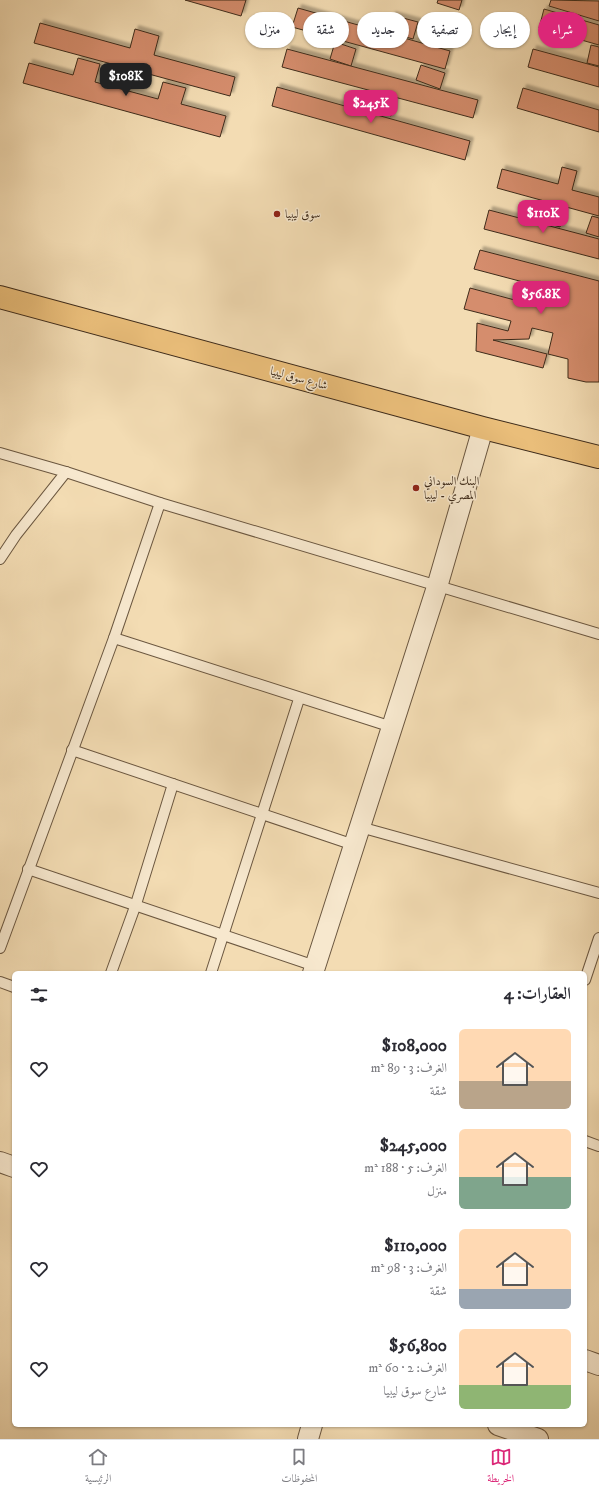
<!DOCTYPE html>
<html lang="ar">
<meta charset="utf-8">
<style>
body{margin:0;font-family:"IM FELL DW Pica",Amiri,serif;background:#f7f7f7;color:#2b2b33;direction:rtl;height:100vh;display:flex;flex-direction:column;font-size:15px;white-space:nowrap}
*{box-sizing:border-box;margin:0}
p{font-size:13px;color:#7c7c81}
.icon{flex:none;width:22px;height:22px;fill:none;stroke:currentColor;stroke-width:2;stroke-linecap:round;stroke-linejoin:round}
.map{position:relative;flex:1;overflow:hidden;direction:ltr}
.sheet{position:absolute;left:12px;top:971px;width:575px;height:456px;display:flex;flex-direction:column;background:#fff;border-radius:6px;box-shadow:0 1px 3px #0004;direction:rtl}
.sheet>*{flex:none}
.banner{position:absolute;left:12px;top:12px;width:575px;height:36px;direction:rtl;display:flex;gap:8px}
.price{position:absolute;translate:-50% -34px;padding:0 9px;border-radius:8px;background:#db2777;color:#fff;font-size:13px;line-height:26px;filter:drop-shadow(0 1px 2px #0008)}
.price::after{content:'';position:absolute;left:50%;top:24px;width:12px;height:9px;margin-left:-6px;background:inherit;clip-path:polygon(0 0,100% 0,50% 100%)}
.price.on{background:#222;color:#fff}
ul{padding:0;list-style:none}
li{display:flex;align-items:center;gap:12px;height:100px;padding:0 16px}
li span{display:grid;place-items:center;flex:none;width:112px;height:80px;border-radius:6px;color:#555}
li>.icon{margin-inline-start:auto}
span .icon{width:48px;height:48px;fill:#fffc;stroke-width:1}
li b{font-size:17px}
h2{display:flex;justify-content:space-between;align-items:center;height:48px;padding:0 16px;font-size:17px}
.pill{padding:0 14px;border-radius:18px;background:#fff;box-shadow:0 1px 3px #0004;font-size:14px;line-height:36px}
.pill.on{background:#db2777;color:#fff}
.tab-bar{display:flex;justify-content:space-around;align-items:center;height:56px;border-top:1px solid #e1e1e2;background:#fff;font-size:11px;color:#7c7c81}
.tab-bar a{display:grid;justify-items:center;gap:2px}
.tab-bar .on{color:#db2777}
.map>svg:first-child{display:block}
</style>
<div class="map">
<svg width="599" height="1439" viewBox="0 0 599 1439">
<defs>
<filter id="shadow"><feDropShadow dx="3.5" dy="-3.5" stdDeviation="1" flood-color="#0004"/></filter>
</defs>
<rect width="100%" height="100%" fill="#f3dcb3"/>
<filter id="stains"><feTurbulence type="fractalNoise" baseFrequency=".005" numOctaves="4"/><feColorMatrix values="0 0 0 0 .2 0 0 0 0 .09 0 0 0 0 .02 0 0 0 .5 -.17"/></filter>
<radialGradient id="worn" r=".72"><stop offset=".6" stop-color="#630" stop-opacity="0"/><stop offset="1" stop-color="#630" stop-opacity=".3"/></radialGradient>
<g fill="#d58d6d" stroke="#3e2b1a" filter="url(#shadow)">
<polygon points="185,0 246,0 241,16"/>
<polygon points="438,0 462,0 459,10 437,3"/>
<polygon points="551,0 599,1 599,21 549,6"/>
<polygon points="298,8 450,51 445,69 292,27"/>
<polygon points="544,9 599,25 599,45 539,28"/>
<polygon points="392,15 418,22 413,39 388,32"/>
<polygon points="40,23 130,48 135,29 159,36 154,55 235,77 230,96 34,43"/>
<polygon points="335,42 356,49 351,66 330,59"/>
<polygon points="591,45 599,47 599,66 587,63"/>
<polygon points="287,49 478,100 473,118 282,67"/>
<polygon points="533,49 599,67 599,87 528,67"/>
<polygon points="78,58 100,64 95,82 158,99 163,82 186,88 181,104 226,116 220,137 23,83 29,63 73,75"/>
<polygon points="421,65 445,73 440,89 416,80"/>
<polygon points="277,87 470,141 465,160 272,106"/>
<polygon points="523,88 599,110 599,132 517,108"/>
<polygon points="373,94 395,101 391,116 369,108"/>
<polygon points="562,167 577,171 572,190 599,197 599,216 497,188 502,169 558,184"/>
<polygon points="550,204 566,208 560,227 545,223"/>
<polygon points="489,210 599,239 599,259 484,229"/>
<polygon points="592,216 599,218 599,237 586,233"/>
<polygon points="480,250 599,281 599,382 586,382 568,378 568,359 548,354 553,333 532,328 529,339 493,340 547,354 543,368 476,351 477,323 508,331 511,321 464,309 470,288 522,302 527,283 474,269"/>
</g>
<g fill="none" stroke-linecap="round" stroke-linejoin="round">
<defs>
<g id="lane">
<polyline points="0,453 66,472 160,503 599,634"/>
<polyline points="0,559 16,535 66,472"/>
<polyline points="114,638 392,727"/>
<polyline points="72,750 354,845"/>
<polyline points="360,827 599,893"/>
<polyline points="28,869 315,966"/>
<polyline points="0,948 114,638 160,503"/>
<polyline points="111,973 136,904 173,784"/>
<polyline points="211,973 299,699"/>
<polyline points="585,980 599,938"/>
<polyline points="0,982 14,987"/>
<polyline points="585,1141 599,1146"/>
</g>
<g id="street">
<polyline points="313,973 437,587 483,428"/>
<polyline points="0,1162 14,1167"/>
<polyline points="585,1360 599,1365"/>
<polyline points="498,1425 538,1439"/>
<polyline points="308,1439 312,1425"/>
</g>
<polyline id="primary" points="0,297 483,428 599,457"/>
</defs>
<use href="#lane" stroke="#6b5740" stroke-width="12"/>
<use href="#street" stroke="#6b5740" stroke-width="22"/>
<use href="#primary" stroke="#3e2b1a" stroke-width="24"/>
<use href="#lane" stroke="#f7e8ce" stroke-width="10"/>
<use href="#street" stroke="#f7e8ce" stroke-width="20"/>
<use href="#primary" stroke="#eabe7a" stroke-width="22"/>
</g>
<g fill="#8f2418" stroke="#f7e8ce" stroke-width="1.5">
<circle cx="277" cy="214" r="4"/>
<circle cx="416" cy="488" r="4"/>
</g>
<g text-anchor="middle" stroke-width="3" stroke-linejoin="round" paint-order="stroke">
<g font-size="12" fill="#3e2b1a" stroke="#f7e8ce" text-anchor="start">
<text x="285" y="218">سوق ليبيا</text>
<text x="424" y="485">البنك السوداني<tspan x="424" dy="14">المصري - ليبيا</tspan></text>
</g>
<g font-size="12" fill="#3e2b1a" stroke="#f7e8ce">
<text transform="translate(299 378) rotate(15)" y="4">شارع سوق ليبيا</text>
</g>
</g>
<rect width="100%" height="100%" filter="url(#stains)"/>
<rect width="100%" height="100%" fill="url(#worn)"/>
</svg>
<b class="price on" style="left:126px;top:97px">$108K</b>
<b class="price" style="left:371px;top:124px">$245K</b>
<b class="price" style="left:543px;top:234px">$110K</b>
<b class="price" style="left:541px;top:315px">$56.8K</b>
<div class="banner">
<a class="pill on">شراء</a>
<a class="pill">إيجار</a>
<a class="pill">تصفية</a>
<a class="pill">جديد</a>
<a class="pill">شقة</a>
<a class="pill">منزل</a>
</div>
<section class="sheet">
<h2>العقارات: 4<svg class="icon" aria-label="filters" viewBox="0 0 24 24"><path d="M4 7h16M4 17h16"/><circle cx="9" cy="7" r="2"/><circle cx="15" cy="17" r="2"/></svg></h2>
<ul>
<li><span style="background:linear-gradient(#ffd9b3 65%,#b9a48a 0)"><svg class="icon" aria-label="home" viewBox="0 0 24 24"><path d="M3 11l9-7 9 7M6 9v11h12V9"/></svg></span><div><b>$108,000</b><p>الغرف: 3 · 89 m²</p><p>شقة</p></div><svg class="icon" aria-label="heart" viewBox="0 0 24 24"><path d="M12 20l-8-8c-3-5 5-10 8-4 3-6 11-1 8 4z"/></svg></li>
<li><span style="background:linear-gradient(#ffd9b3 60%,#7fa58c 0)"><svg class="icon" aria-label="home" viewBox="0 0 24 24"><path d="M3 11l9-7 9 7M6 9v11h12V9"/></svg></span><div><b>$245,000</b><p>الغرف: 5 · 188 m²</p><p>منزل</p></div><svg class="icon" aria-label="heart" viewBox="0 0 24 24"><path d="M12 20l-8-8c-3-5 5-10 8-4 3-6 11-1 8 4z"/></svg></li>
<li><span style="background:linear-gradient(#ffd9b3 75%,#9aa5b1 0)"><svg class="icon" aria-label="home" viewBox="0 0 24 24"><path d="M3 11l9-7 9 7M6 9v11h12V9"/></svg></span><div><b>$110,000</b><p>الغرف: 3 · 98 m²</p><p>شقة</p></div><svg class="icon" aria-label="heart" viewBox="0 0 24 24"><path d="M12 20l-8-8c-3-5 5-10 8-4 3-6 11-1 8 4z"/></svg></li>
<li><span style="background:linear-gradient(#ffd9b3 70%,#8fb573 0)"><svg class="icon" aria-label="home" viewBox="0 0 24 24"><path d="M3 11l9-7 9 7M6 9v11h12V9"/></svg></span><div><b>$56,800</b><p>الغرف: 2 · 60 m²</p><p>شارع سوق ليبيا</p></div><svg class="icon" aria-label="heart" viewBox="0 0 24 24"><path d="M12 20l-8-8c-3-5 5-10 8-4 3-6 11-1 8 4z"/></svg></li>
</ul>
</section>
</div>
<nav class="tab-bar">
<a class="on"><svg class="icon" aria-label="map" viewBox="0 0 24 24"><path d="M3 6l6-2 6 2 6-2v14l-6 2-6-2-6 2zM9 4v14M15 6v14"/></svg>الخريطة</a>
<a><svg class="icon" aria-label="saved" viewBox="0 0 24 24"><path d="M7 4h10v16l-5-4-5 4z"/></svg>المحفوظات</a>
<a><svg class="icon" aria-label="home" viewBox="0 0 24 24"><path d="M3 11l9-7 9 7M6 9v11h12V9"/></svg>الرئيسية</a>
</nav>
